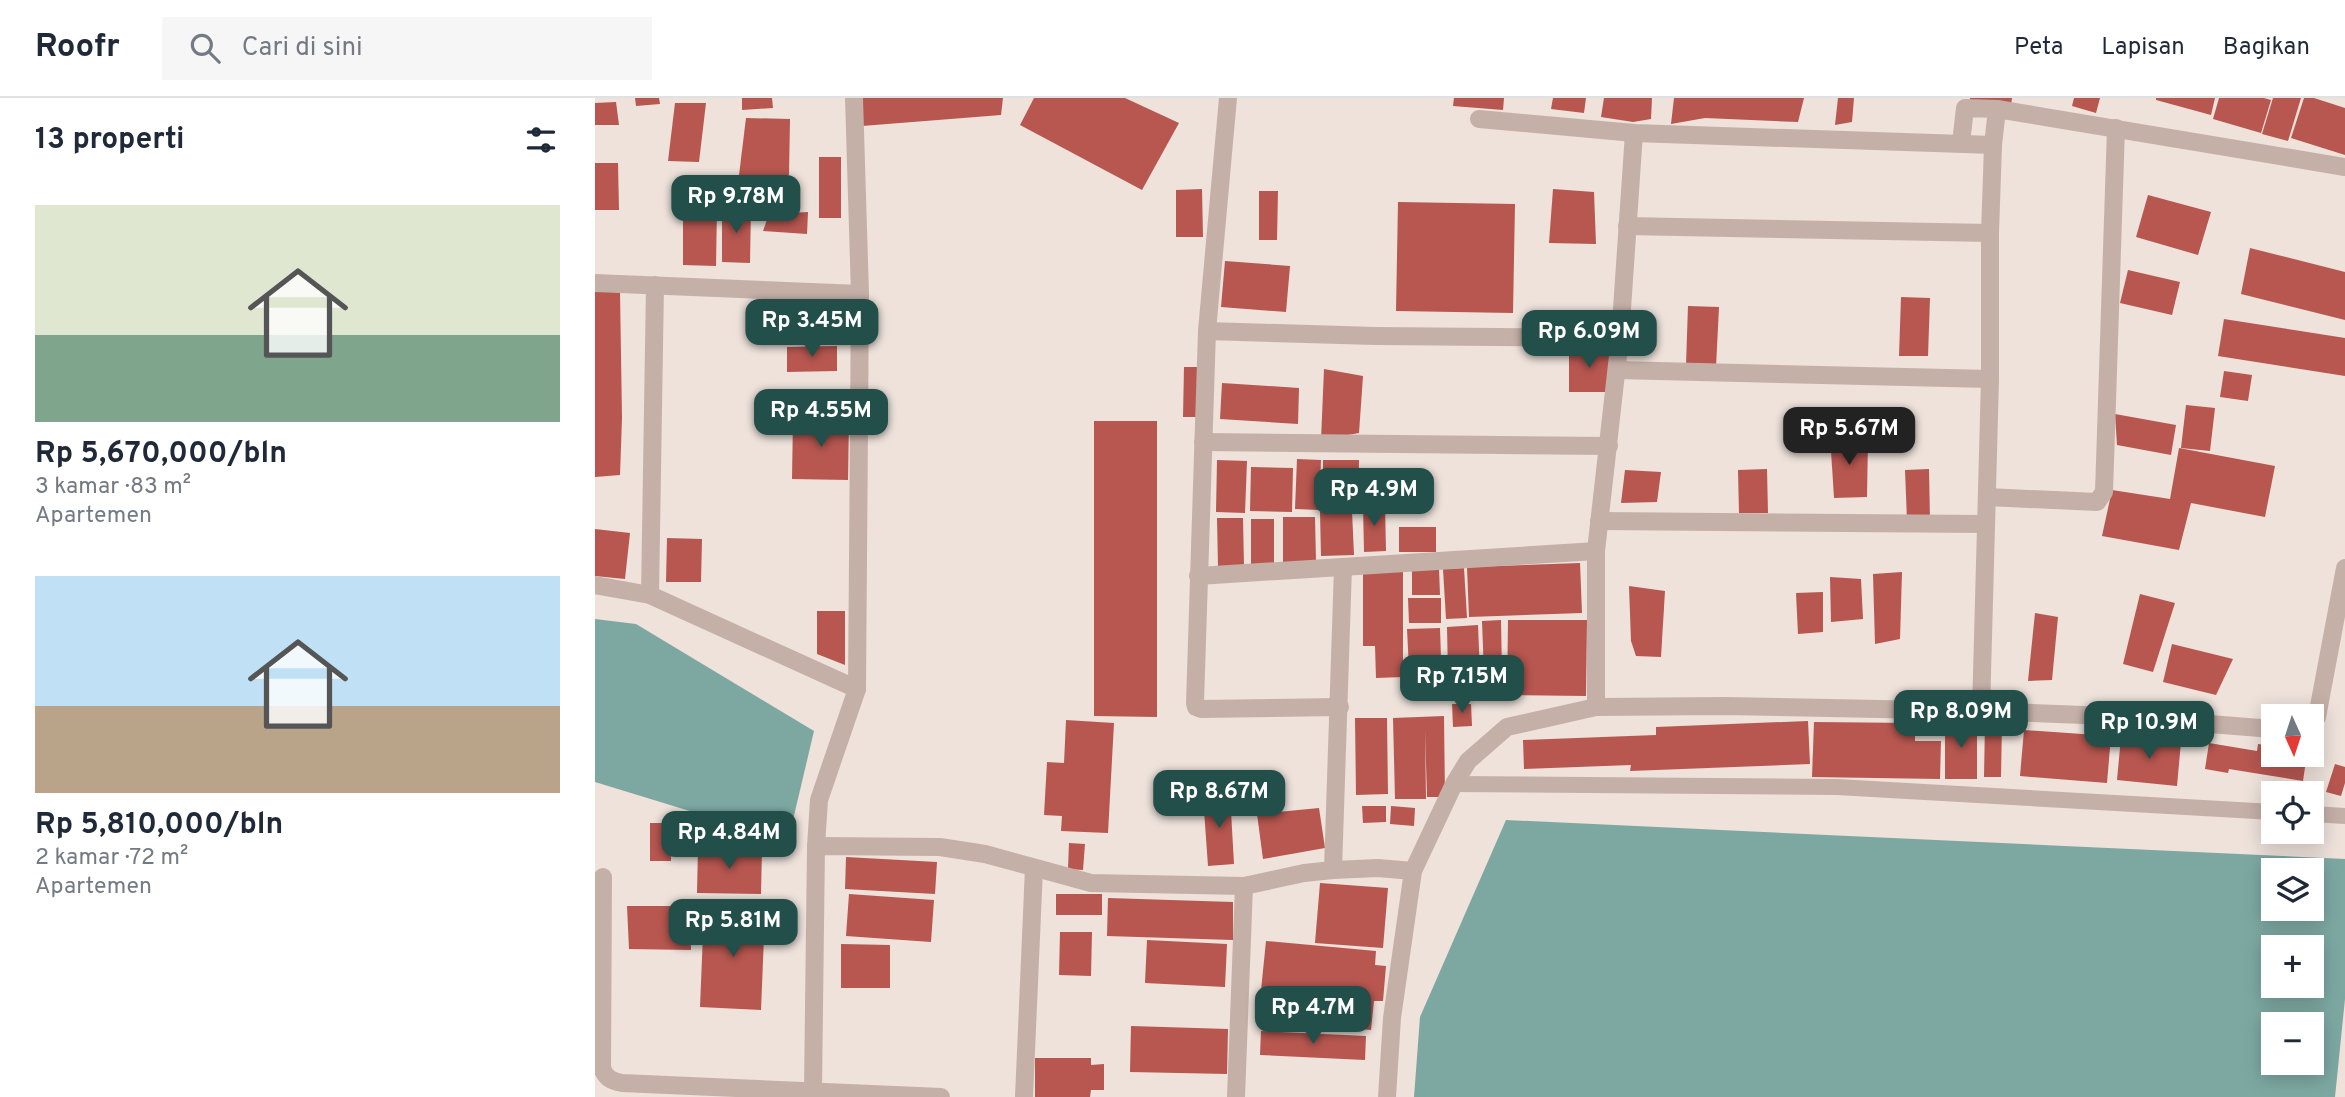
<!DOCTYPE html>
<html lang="id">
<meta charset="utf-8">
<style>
body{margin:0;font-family:Overpass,sans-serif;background:#f6f6f7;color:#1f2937;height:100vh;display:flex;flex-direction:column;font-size:26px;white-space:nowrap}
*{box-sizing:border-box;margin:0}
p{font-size:23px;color:#747a83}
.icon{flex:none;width:38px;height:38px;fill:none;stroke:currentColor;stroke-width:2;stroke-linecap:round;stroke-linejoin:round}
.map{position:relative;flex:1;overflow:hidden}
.details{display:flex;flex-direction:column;background:#fff;width:595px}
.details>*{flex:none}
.needle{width:46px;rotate:177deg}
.buttons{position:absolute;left:1666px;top:606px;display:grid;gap:14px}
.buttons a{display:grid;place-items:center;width:63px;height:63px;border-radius:0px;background:#fff;box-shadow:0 4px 18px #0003;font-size:35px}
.price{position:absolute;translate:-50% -60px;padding:0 16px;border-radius:14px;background:#224f4a;color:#fff;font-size:23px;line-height:46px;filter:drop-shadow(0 2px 4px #0008)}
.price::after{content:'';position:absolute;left:50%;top:42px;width:21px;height:16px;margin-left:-10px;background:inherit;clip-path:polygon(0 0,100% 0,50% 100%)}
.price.selected{background:#222;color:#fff}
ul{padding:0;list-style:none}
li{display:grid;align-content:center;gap:14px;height:371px;padding:0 35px}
li span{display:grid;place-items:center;height:217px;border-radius:0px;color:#555}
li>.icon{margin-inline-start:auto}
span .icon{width:126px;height:126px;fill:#fffc;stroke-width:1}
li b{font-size:30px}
h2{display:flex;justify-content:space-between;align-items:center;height:84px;padding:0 35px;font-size:30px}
header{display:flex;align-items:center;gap:42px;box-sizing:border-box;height:98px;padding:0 35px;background:#fff;border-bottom:2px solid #e0e1e3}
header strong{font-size:33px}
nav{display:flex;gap:38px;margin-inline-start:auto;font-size:24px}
.search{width:490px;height:63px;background:#f6f6f7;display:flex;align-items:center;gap:18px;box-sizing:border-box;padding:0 24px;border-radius:0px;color:#747a83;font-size:26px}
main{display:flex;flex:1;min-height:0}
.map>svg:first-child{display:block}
</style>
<header>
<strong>Roofr</strong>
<div class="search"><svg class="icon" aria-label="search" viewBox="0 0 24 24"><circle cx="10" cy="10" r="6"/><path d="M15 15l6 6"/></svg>Cari di sini</div>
<nav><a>Peta</a><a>Lapisan</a><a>Bagikan</a></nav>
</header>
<main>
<section class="details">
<h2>13 properti<svg class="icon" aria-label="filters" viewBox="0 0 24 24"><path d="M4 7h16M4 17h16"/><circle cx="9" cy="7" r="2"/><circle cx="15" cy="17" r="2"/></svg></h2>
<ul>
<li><span style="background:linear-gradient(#dfe7d0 60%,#7fa58c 0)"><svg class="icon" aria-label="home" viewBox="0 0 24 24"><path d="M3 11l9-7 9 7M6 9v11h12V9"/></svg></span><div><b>Rp 5,670,000/bln</b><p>3 kamar · 83 m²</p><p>Apartemen</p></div></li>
<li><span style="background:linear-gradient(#bfe0f5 60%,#b9a48a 0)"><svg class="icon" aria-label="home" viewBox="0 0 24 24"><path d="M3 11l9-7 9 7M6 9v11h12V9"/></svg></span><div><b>Rp 5,810,000/bln</b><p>2 kamar · 72 m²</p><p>Apartemen</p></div></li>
</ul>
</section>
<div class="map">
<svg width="1750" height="999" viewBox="0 0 1750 999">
<rect width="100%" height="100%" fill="#eee2db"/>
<g fill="#7da8a2" fill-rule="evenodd">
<polygon points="0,521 41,526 219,633 193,743 0,684"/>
<path d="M911,722l839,39v140l-10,98h-921l6,-80zM1678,772h39v38h-39zM1678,849h39v38h-39zM1678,926h39v38h-39z"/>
</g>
<g fill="#b75750">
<polygon points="40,0 64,0 65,6 41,8"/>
<polygon points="147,0 177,0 178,10 147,12"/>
<polygon points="268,0 408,0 406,17 267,28"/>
<polygon points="439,0 530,0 584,25 547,92 425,27"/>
<polygon points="859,0 909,0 908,12 858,8"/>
<polygon points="958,0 991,0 989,15 956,11"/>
<polygon points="1009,0 1057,0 1056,21 1038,24 1006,19"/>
<polygon points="1079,0 1209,0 1203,24 1110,20 1076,26"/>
<polygon points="1243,0 1259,0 1257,24 1240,27"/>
<polygon points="1375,0 1417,0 1416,7 1375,3"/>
<polygon points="1479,0 1505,0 1501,15 1477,8"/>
<polygon points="1561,0 1620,0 1616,17 1561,2"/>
<polygon points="1624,0 1669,0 1676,2 1666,35 1618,21"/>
<polygon points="1678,0 1706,0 1693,43 1667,36"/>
<polygon points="1709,0 1719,0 1750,10 1750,57 1696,40"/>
<polygon points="21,4 24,27 0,27 0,5"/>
<polygon points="80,5 111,5 104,64 73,63"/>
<polygon points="151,20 195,21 194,77 144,77"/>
<rect x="224" y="59" width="22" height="61"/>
<polygon points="0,65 23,65 24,112 0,112"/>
<polygon points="607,91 608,139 581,139 581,92"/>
<polygon points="958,91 999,94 1001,146 954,145"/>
<polygon points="664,93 683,93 682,142 664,142"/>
<polygon points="1553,97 1616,114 1603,157 1541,139"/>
<polygon points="803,104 920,106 918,215 801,213"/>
<polygon points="88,108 122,109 121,168 88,167"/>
<polygon points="127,109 156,109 155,165 127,164"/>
<polygon points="213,114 212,136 168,133 174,116"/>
<polygon points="1655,150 1750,174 1750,222 1646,196"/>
<polygon points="630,163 695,168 691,214 626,209"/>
<polygon points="1533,172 1585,184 1577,217 1525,205"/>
<polygon points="0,192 25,194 27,320 25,377 0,379"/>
<polygon points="1306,199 1335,200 1333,258 1304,258"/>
<polygon points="192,208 254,208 254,241 192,242"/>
<polygon points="1093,208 1124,209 1121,269 1091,267"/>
<polygon points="1629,221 1750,240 1750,278 1623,258"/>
<polygon points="242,248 242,273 192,274 192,249"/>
<rect x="974" y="251" width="40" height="43"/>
<polygon points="589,269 606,269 604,319 588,319"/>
<polygon points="729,271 768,278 764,335 726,342"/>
<polygon points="1629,273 1657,277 1653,303 1625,299"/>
<polygon points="627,285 704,290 703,326 625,321"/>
<polygon points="1591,307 1620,310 1615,353 1586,350"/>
<polygon points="1520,316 1581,327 1576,357 1522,347"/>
<polygon points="198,320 254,321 253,382 197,381"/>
<polygon points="499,323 562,323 562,619 499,618"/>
<polygon points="1235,337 1273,341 1272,399 1239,400"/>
<polygon points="1584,350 1680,368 1670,419 1596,405 1584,452 1507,438 1517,392 1575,401"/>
<polygon points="702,361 726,362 724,412 700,411"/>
<polygon points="622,362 652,363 650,415 621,414"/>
<polygon points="728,362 764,362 763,409 728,408"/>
<polygon points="656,369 698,370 697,414 655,413"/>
<polygon points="1172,371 1173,415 1144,415 1143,372"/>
<polygon points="1334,371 1335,422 1312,423 1310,372"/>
<polygon points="1030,372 1066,374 1062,404 1026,405"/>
<polygon points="768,407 790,407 791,453 769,454"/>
<polygon points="757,413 759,457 726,458 725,414"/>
<polygon points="688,419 720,419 721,464 688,464"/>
<polygon points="622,420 648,420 649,468 623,469"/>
<rect x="656" y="421" width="23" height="50"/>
<rect x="804" y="429" width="37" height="25"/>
<polygon points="0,431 35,435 30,481 0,478"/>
<polygon points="72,440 107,441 106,484 71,484"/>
<polygon points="985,465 987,515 874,519 872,469"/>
<polygon points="869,470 872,520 851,521 848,471"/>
<polygon points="817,471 844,471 845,497 817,497"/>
<polygon points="768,474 808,474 808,579 781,580 780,548 768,548"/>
<polygon points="1307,474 1305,541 1280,546 1278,476"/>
<polygon points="1235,479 1266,481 1268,521 1236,524"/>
<polygon points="1034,488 1070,493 1066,559 1041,558 1036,543"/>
<polygon points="1228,494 1228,534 1203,536 1201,495"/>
<polygon points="1545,496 1580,505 1558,574 1528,566"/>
<polygon points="813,500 846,500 846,525 814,525"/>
<polygon points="222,513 250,513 250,567 222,556"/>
<polygon points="1440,515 1463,519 1457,582 1433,583"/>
<polygon points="906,522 907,575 889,575 887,523"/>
<polygon points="913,522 992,522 991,598 912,597"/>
<polygon points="883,527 885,576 853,577 852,529"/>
<polygon points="845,530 847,590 815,591 812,531"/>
<polygon points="1577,546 1638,561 1621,597 1568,584"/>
<polygon points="857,606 876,606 877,628 858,629"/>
<polygon points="849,618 850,699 832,699 830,631 831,701 800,701 798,620"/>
<polygon points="760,620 792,620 793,696 761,697"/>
<polygon points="471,622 519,625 513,735 466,733 467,718 449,717 452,664 469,665"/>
<polygon points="1350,622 1382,623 1382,681 1350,681"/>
<polygon points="1213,623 1215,666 1035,673 1036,667 929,671 928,642 1061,637 1061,629"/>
<polygon points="1219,624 1320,625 1320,643 1346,643 1345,681 1217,679"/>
<polygon points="1390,624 1407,624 1406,679 1389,679"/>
<polygon points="1429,632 1516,638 1512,685 1425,678"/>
<polygon points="1526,639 1586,644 1582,688 1522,682"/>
<polygon points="1614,645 1662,653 1663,646 1678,648 1678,656 1712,656 1708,683 1634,671 1633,675 1610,671"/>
<polygon points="1740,666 1750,669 1750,685 1746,698 1731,694"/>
<polygon points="635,696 639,766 613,768 608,698"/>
<polygon points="767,708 791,708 791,724 768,725"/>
<polygon points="796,708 820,710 819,728 795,726"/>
<polygon points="724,710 730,750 668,761 662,716"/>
<polygon points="55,725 77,725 76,763 55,763"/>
<polygon points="474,745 490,746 488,772 473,771"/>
<polygon points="103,750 167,751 166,796 102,795"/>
<polygon points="251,759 342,764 340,796 250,791"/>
<polygon points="725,785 793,790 788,850 720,845"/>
<polygon points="254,796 339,802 336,844 251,838"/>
<rect x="461" y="796" width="46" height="21"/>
<polygon points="513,800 638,804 638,842 512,838"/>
<polygon points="32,808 95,808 96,852 34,851"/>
<polygon points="109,811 170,814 166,912 105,909"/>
<polygon points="465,834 497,834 496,878 464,877"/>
<polygon points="552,842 632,846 630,889 550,885"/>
<polygon points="671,843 781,853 780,867 791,868 788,903 779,903 776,932 663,922"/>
<polygon points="246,846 295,847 295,890 246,890"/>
<polygon points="536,928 633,931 632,976 535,974"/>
<polygon points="666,933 771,938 770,962 665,957"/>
<polygon points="440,960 496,960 496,967 509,966 509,992 496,992 495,999 440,999"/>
</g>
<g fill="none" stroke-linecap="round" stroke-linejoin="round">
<g stroke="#c5b0a8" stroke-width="16">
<polyline points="859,686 1242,689 1678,714"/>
<polyline points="1717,716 1750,718"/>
</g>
<g stroke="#c5b0a8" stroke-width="18">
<polyline points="633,0 612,233 600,605 601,609 606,611 745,609"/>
<polyline points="884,21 1039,35 1398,47 1395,135 1395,281 1386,613"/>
<polyline points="1366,45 1370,10 1402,11"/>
<polyline points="1398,47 1402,11 1750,69"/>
<polyline points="1032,128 1395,135"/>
<polyline points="0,185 265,196"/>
<polyline points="612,233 780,238 1025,240"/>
<polyline points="1022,272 1395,281"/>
<polyline points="608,344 1014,348"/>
<polyline points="1392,399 1502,404 1509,394 1521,30"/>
<polyline points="1004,423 1391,426"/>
<polyline points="603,478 1001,453"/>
<polyline points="0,487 55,497 262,591"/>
<polyline points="55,497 60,187"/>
<polyline points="1001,609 1001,453 1025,240 1039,35"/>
<polyline points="1717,625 1722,619 1750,470"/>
<polyline points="221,748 224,702 262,591 265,196 259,0"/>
<polyline points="738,772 748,469"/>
<path d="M8,779l-1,191c4,10 9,13 20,15l319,14"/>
<polyline points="218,992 221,748 345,749 390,756 496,785 649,788 709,775 738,772 783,770 818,773"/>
<polyline points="429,999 439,770"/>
<polyline points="641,999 649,788"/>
<polyline points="792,999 797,920 818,773 859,686 873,663 912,629 1001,609 1130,608 1386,613 1514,618 1678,631"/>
</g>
</g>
</svg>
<div class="buttons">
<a><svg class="needle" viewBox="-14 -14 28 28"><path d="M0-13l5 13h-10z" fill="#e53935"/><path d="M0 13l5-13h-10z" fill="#747a83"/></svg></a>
<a><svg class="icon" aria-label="locate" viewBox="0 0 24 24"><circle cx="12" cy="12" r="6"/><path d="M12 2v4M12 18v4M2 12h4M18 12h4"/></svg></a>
<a><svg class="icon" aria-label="layers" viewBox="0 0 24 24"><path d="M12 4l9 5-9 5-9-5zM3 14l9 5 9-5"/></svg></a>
<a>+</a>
<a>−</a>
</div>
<b class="price" style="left:141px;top:137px">Rp 9.78M</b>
<b class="price" style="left:217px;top:261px">Rp 3.45M</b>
<b class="price" style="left:994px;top:272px">Rp 6.09M</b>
<b class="price" style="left:226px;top:351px">Rp 4.55M</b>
<b class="price selected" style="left:1254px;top:369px">Rp 5.67M</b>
<b class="price" style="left:779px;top:430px">Rp 4.9M</b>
<b class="price" style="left:867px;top:617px">Rp 7.15M</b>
<b class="price" style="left:1366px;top:652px">Rp 8.09M</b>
<b class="price" style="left:1554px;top:663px">Rp 10.9M</b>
<b class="price" style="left:624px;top:732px">Rp 8.67M</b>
<b class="price" style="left:134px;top:773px">Rp 4.84M</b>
<b class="price" style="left:138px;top:861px">Rp 5.81M</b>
<b class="price" style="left:718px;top:948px">Rp 4.7M</b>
</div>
</main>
